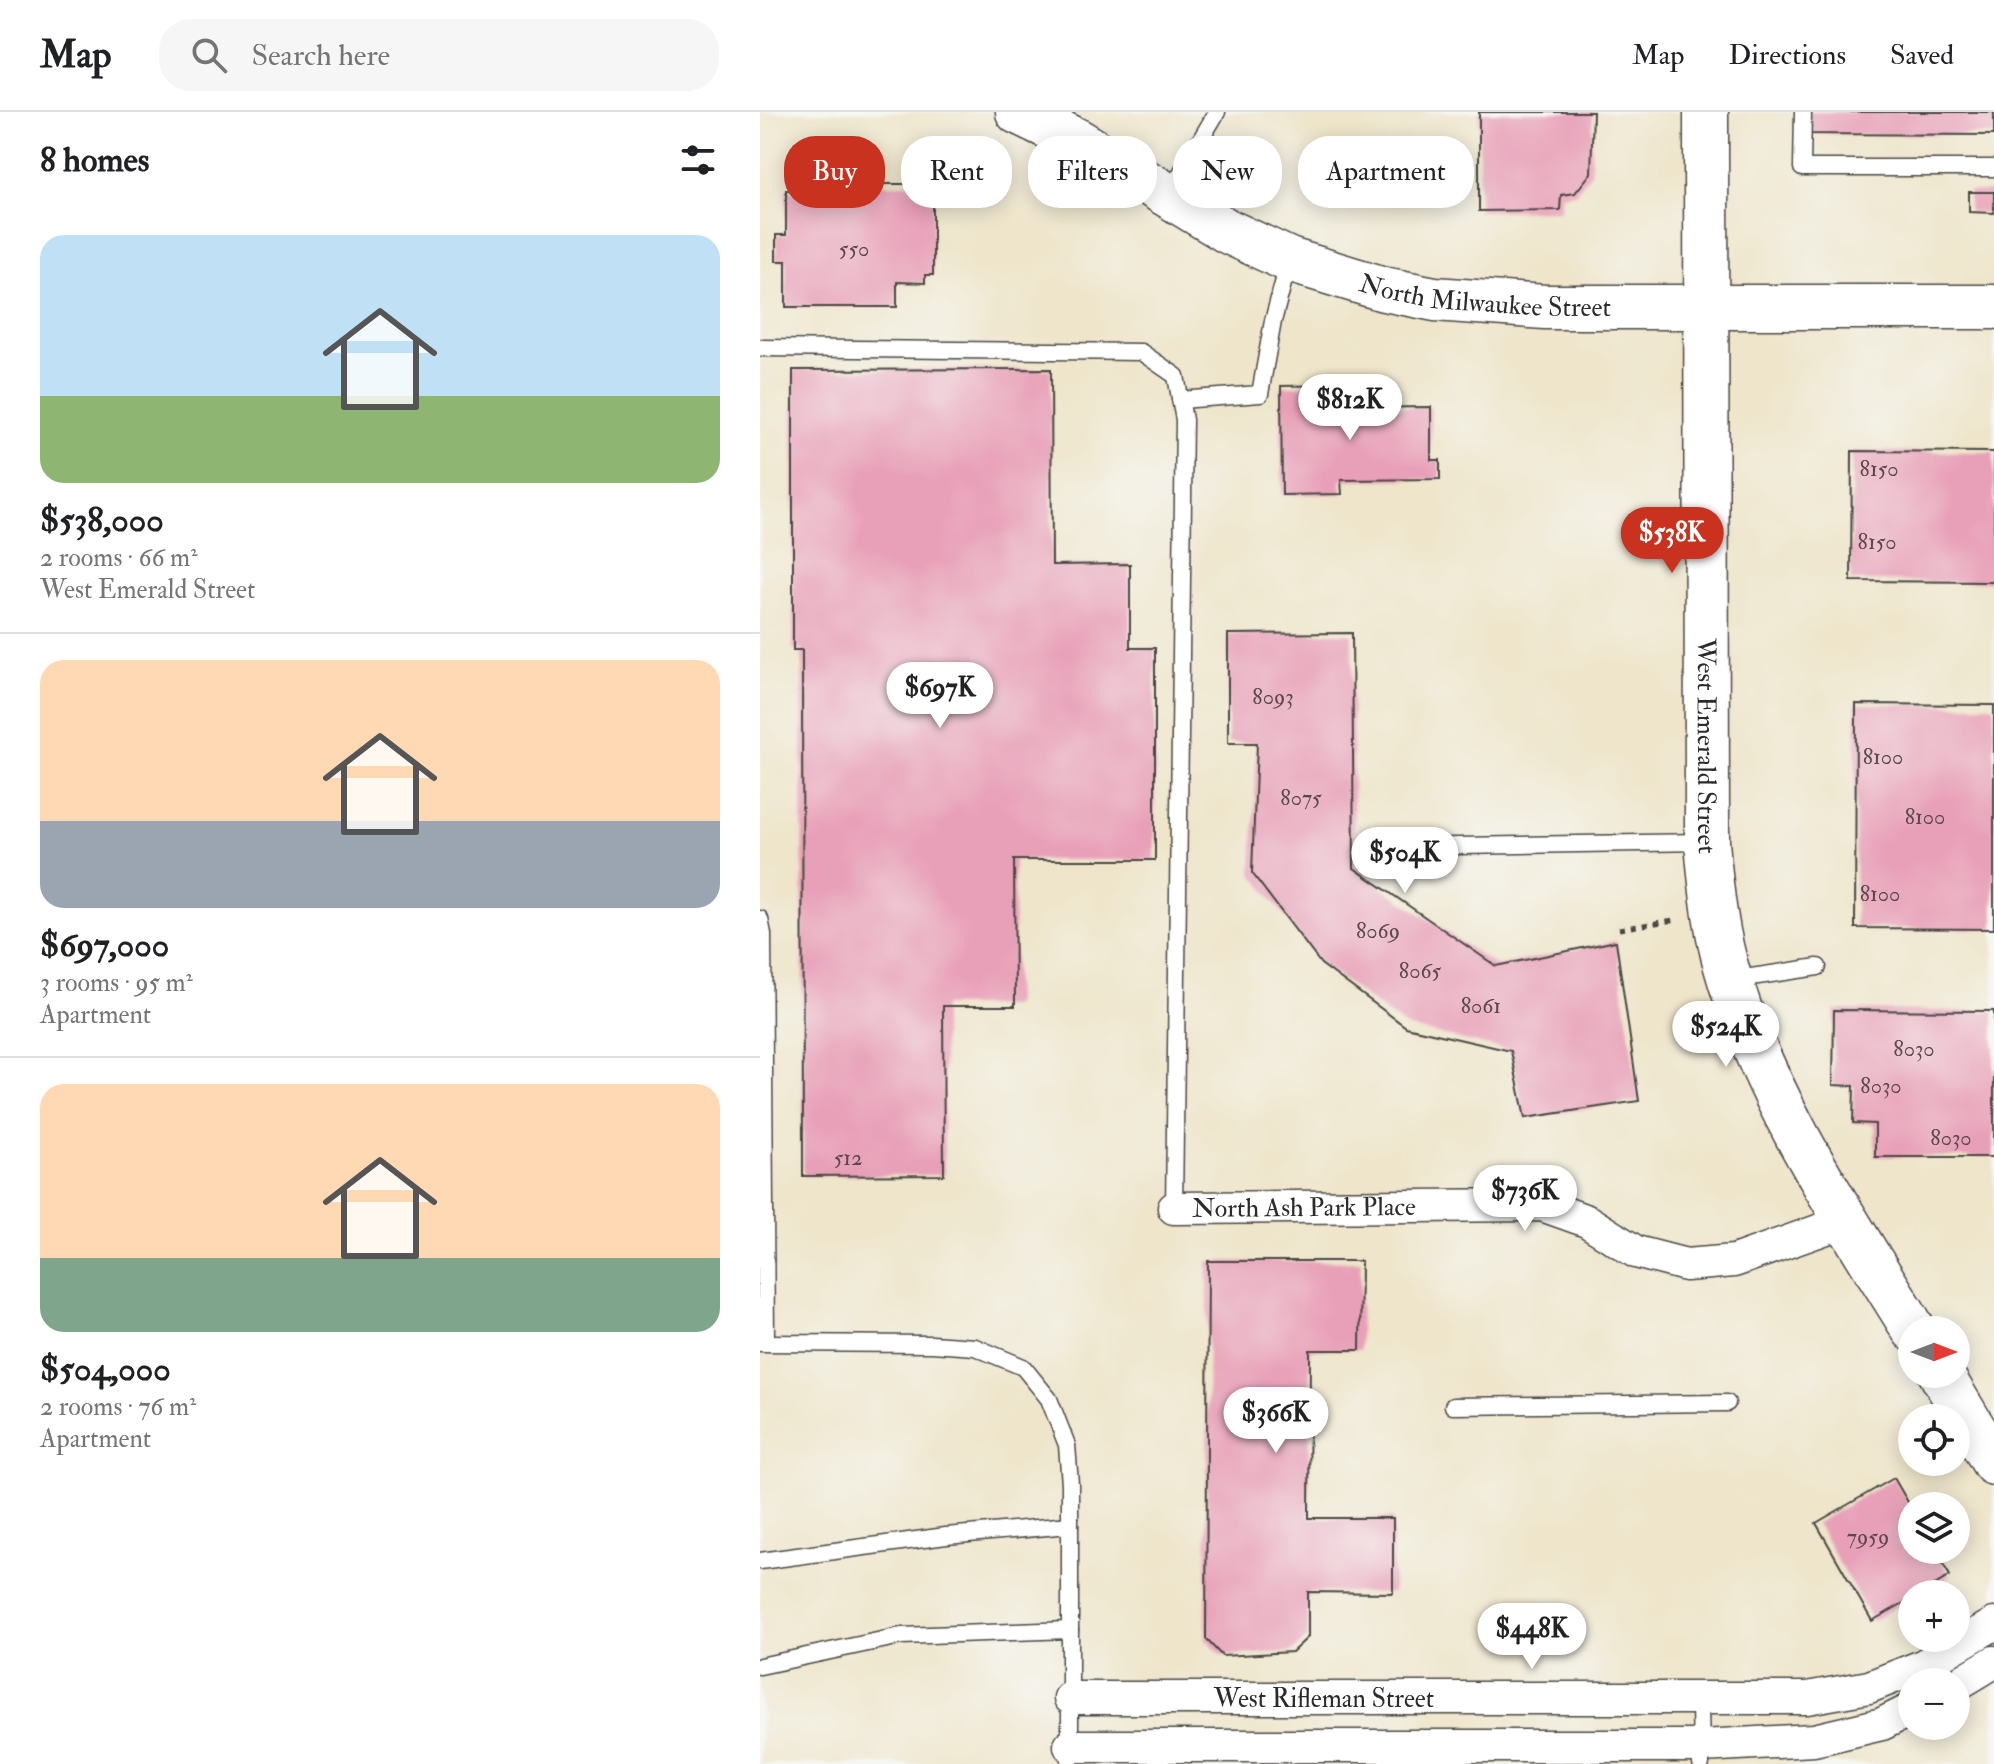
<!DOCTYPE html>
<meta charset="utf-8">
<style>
body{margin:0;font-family:"IM FELL Double Pica",serif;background:#f6f6f6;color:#202124;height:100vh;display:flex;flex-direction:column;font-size:30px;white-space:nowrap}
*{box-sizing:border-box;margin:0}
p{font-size:26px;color:#757577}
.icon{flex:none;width:44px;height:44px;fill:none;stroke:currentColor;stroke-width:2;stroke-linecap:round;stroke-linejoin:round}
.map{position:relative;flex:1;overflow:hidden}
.drawer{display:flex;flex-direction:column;background:#fff;width:760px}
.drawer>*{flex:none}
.guide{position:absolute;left:24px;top:24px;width:760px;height:72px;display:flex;gap:16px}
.needle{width:52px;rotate:90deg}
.tools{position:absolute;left:1138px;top:1204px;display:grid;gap:16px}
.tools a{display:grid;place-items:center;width:72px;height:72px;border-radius:50%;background:#fff;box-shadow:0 4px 20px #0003;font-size:40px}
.price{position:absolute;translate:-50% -68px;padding:0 18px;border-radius:28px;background:#fff;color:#222;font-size:26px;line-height:52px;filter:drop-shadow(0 2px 4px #0008)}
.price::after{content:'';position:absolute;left:50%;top:48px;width:24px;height:18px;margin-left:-12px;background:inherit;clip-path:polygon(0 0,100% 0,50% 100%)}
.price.selected{background:#c8321e;color:#fff}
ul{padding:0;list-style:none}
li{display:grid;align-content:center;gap:16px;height:424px;padding:0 40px}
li+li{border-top:2px solid #e0e0e0}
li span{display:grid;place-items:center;height:248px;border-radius:24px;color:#555}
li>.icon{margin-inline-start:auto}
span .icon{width:144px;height:144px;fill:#fffc;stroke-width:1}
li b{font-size:34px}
h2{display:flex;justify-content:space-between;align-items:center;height:96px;padding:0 40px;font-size:34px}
.tag{padding:0 28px;border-radius:32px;background:#fff;box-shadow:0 4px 20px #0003;font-size:28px;line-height:72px}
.tag.selected{background:#c8321e;color:#fff}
header{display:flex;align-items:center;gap:48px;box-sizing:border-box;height:112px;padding:0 40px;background:#fff;border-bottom:2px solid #e0e0e0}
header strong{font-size:38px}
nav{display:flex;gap:44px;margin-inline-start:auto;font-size:28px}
.search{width:560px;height:72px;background:#f6f6f6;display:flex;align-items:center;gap:20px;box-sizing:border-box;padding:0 28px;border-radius:32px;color:#757577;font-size:30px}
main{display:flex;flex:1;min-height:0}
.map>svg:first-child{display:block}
</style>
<header>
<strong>Map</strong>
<div class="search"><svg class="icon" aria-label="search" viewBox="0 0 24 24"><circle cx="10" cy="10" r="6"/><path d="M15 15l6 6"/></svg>Search here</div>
<nav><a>Map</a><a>Directions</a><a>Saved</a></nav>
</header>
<main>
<section class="drawer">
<h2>8 homes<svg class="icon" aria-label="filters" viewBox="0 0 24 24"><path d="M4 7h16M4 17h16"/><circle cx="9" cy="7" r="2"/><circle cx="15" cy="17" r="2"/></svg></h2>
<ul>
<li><span style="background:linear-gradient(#bfe0f5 65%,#8fb573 0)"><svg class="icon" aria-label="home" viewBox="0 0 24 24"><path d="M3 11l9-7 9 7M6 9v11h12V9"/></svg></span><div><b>$538,000</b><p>2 rooms · 66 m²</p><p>West Emerald Street</p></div></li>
<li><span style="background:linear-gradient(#ffd9b3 65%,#9aa5b1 0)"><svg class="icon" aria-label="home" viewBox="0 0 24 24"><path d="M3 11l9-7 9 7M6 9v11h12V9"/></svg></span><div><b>$697,000</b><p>3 rooms · 95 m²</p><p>Apartment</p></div></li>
<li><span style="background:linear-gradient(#ffd9b3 70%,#7fa58c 0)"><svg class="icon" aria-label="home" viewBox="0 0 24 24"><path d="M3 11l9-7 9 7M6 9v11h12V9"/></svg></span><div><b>$504,000</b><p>2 rooms · 76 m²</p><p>Apartment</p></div></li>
</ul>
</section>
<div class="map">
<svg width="1234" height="1652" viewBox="0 0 1234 1652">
<rect width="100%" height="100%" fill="#f6f6f2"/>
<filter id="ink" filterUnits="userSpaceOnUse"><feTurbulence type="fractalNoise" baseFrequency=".0125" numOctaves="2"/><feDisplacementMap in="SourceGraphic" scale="16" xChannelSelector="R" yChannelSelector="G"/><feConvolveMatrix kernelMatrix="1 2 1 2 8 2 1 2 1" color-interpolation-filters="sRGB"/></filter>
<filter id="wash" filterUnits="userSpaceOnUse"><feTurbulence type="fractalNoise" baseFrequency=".006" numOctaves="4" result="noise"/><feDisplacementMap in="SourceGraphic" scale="32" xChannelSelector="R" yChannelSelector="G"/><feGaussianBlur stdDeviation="1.8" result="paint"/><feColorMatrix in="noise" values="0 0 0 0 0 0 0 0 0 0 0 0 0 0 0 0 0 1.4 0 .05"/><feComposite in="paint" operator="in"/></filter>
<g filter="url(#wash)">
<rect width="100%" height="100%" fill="#eee5ca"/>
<g id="blocks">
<g fill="#e8a0b8">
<polygon points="719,0 833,0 831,61 815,81 801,83 800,98 719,99"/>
<polygon points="1046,0 1234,0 1234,23 1046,22"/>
<polygon points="48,71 86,71 86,77 98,77 98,72 165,72 165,84 173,84 173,163 165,163 165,171 137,170 137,195 26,195 26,149 16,149 16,123 26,123 26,78 48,78"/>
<polygon points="1209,80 1234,80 1234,101 1209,100"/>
<polygon points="291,257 292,453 370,452 370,536 395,536 395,748 254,748 255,894 183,894 184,1063 43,1064 42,538 33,538 33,258"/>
<polygon points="581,273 581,296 671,295 671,348 680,348 680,367 581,368 582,382 522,383 521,274"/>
<polygon points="1092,339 1234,340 1234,470 1091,469"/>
<polygon points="592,521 594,756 736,854 856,829 879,989 765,1006 751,939 646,915 561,852 492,761 497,631 468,631 468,522"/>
<polygon points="1096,592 1234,593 1234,817 1095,816"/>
<polygon points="1074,898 1234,899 1234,1045 1115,1045 1115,1012 1093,1011 1094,974 1073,973"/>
<polygon points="448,1149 601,1149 600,1238 550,1238 549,1406 633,1406 633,1481 548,1480 548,1525 532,1540 462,1544 446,1527"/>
<polygon points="1134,1366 1152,1397 1152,1438 1175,1438 1190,1464 1159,1482 1152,1482 1152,1486 1112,1509 1056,1411"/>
</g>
</g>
</g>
<g filter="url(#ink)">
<use href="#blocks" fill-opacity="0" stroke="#484743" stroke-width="2"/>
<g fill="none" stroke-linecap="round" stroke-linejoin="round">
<defs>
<g id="lane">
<polyline points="1043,0 1042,56 1234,56"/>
<polyline points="408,83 457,0"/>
<polyline points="0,236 381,240 416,264 424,308 414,1096"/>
<polyline points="420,288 500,282 513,209 529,149"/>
<polyline points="638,735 945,730"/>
<polyline points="0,807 3,822 6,1230"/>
<polyline points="971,868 1058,855"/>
<polyline points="0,1231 172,1232 215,1235 263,1255 289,1287 307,1333 310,1372 310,1652"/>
<polyline points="693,1294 967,1291"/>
<polyline points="0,1449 186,1424 310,1413"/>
<polyline points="0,1554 141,1524 310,1518"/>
<polyline points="940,1587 941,1652"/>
</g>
<g id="street">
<path id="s1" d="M414,1096l368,-3 45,16 49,31 50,13 48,-4 112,-40"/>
<polyline points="1196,1573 1234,1550"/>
<path id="s2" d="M310,1586h737l62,-11 53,-21 72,-42"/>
<polyline points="310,1634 941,1634 1054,1628 1122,1612 1152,1597"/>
</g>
<g id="secondary">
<path id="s3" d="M946,0l1,730c4,47 9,94 23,138 39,127 115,238 184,350"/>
<polyline points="1181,1262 1234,1351"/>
</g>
<g id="primary">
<path id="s4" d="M258,0l60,29 149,90 62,29 95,29 51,10 110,8h449"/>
</g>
</defs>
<use href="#lane" stroke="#484743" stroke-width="19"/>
<use href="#street" stroke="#484743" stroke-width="35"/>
<use href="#secondary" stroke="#484743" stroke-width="47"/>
<use href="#primary" stroke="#484743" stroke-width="47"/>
<polyline stroke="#484743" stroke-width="5" stroke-dasharray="6 6" stroke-linecap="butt" points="859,817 914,808"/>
<use href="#lane" stroke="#fff" stroke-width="16"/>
<use href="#street" stroke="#fff" stroke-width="32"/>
<use href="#secondary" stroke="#fff" stroke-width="44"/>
<use href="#primary" stroke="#fff" stroke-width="44"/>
</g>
</g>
<g text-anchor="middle" stroke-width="6" stroke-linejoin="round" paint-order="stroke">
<g font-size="22" fill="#5a484e">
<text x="94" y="144">550</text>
<text x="1119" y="364">8150</text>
<text x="1117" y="437">8150</text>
<text x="513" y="592">8093</text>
<text x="1123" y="652">8100</text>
<text x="541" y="693">8075</text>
<text x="1165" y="712">8100</text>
<text x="1120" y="789">8100</text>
<text x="618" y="826">8069</text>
<text x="660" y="866">8065</text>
<text x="721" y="901">8061</text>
<text x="1154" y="944">8030</text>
<text x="1121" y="981">8030</text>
<text x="1191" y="1033">8030</text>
<text x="88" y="1053">512</text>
<text x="1108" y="1432">7959</text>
</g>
<g font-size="26" fill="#2b2b2b" stroke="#f6f6f2">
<text dy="9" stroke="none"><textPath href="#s4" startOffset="510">North Milwaukee Street</textPath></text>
<text dy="9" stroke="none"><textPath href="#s3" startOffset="634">West Emerald Street</textPath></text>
<text dy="9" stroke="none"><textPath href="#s1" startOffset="130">North Ash Park Place</textPath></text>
<text dy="9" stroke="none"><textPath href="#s2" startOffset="254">West Rifleman Street</textPath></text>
</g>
</g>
</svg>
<div class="tools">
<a><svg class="needle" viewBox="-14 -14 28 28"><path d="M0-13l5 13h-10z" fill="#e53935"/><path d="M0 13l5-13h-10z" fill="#757577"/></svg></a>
<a><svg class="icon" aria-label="locate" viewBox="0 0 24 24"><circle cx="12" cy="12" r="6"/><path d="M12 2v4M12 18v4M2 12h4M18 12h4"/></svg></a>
<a><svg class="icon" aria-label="layers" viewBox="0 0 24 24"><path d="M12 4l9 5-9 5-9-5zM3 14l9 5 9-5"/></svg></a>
<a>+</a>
<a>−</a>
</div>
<b class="price" style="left:590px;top:330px">$812K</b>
<b class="price selected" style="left:912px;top:463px">$538K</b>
<b class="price" style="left:180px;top:618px">$697K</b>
<b class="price" style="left:645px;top:783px">$504K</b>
<b class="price" style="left:966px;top:957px">$524K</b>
<b class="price" style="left:765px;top:1121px">$736K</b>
<b class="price" style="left:516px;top:1343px">$366K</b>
<b class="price" style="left:772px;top:1559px">$448K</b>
<div class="guide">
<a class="tag selected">Buy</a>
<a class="tag">Rent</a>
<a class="tag">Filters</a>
<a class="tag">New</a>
<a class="tag">Apartment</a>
</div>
</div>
</main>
